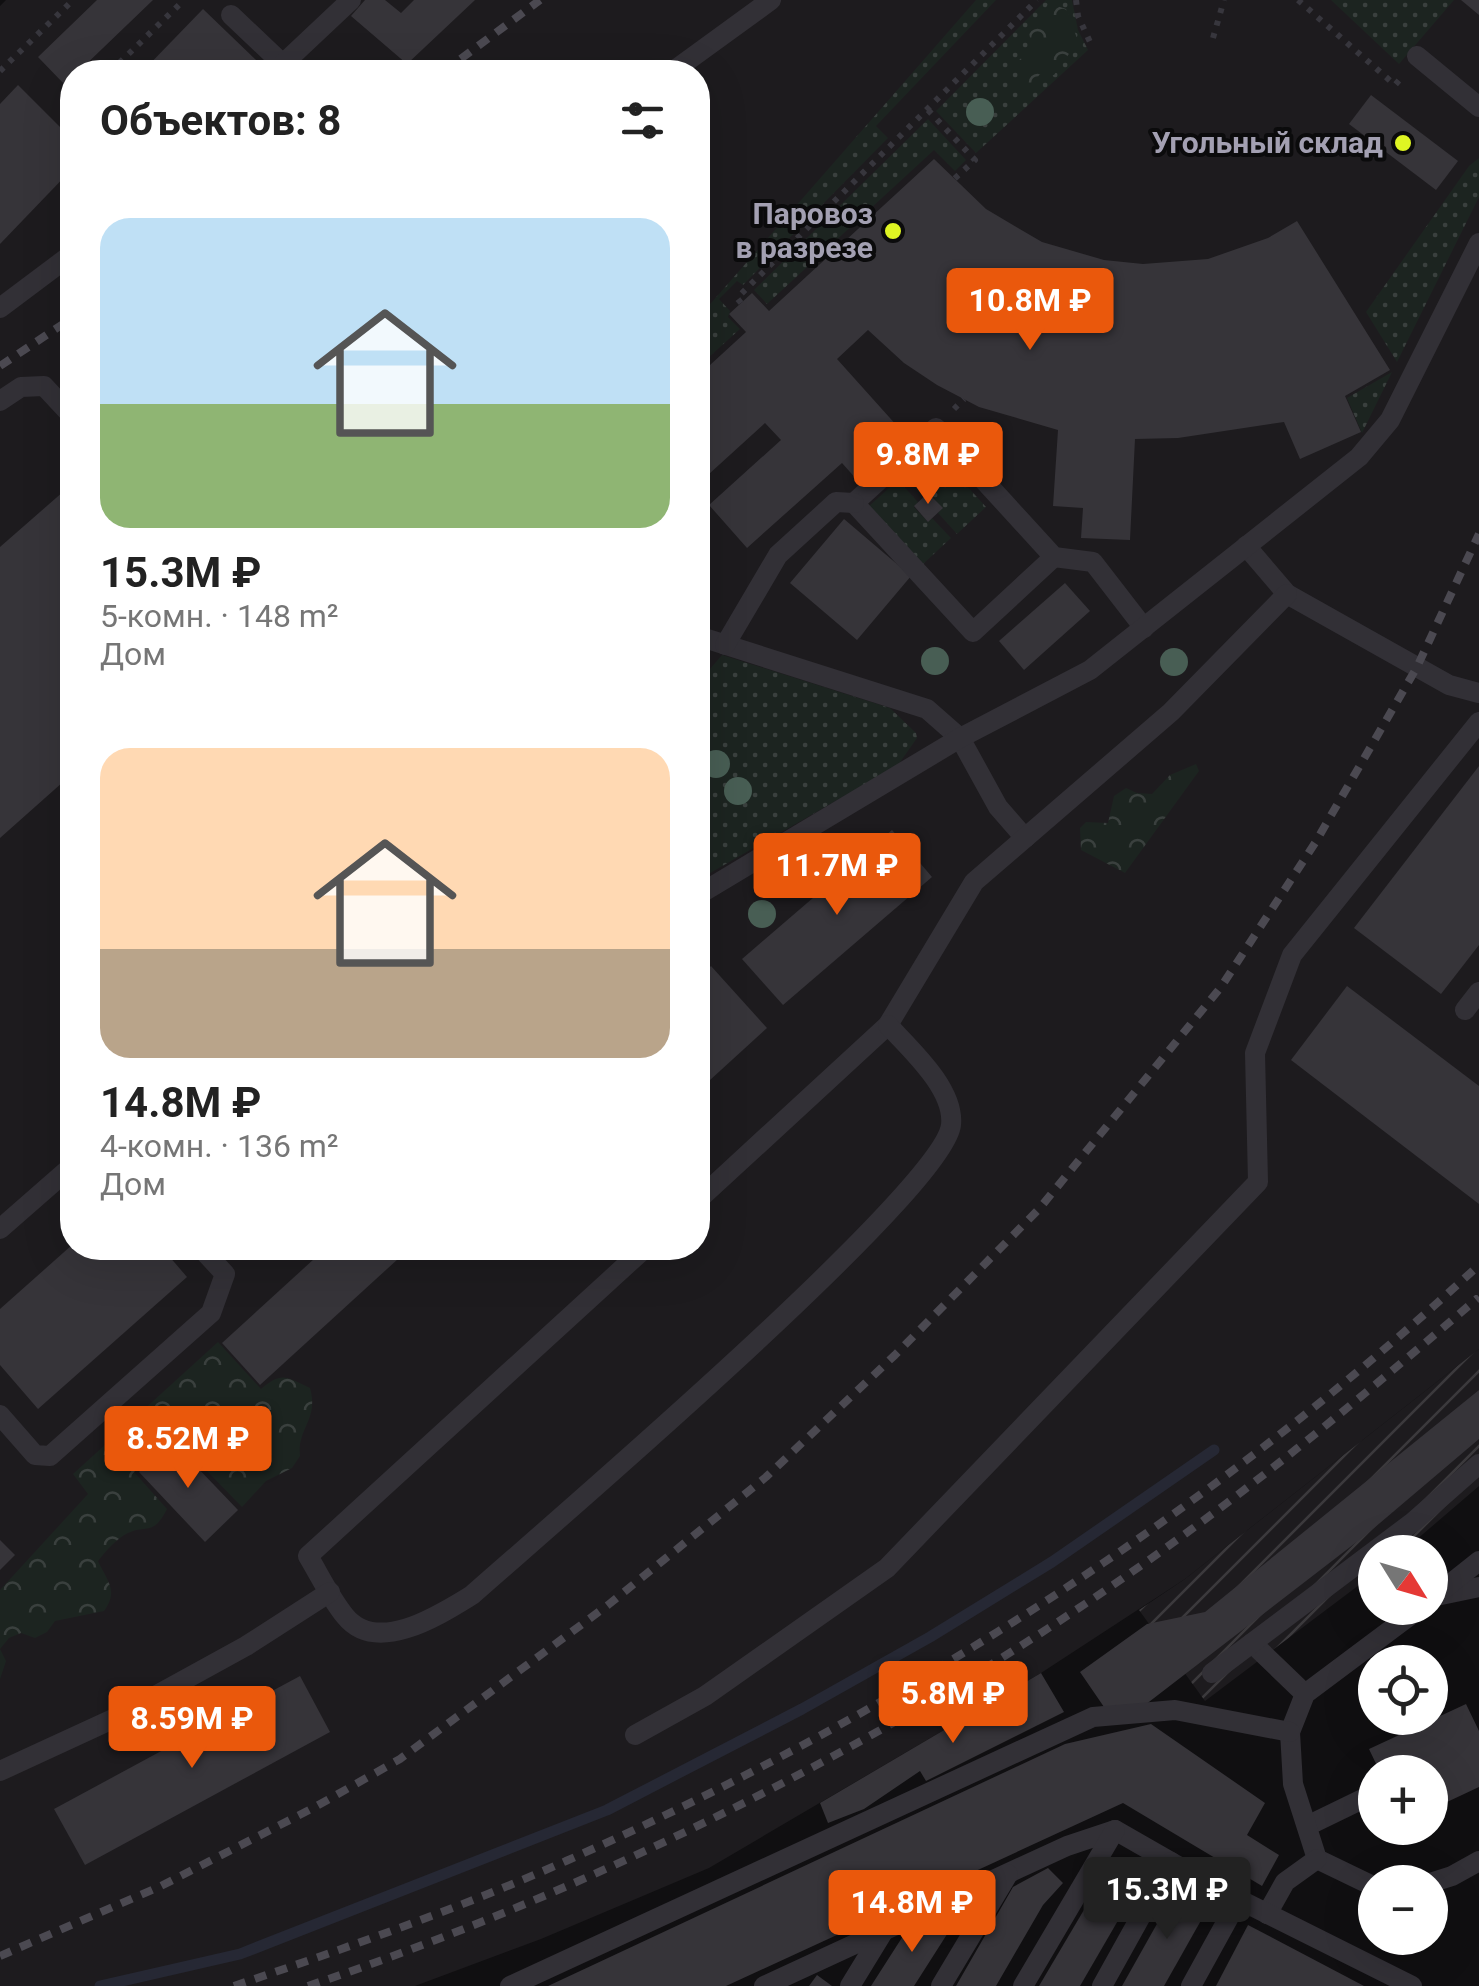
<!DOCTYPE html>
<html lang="ru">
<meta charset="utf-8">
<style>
body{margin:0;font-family:Roboto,sans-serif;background:#f2f2f2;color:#222;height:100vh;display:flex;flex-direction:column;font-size:38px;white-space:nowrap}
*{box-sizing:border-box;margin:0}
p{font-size:32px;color:#767676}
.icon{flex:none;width:55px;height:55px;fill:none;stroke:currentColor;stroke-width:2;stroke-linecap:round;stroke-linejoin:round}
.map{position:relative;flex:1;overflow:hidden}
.panel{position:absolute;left:60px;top:60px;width:650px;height:1200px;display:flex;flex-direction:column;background:#fff;border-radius:40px;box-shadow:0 10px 40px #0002}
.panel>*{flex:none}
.needle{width:65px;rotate:127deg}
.tools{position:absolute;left:1358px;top:1535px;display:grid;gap:20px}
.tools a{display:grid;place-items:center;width:90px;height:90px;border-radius:50%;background:#fff;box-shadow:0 10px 40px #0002;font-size:50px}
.price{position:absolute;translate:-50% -85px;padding:0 22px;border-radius:10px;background:#ea580c;color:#fff;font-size:32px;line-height:65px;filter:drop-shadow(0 2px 5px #0008)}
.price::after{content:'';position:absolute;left:50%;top:60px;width:30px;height:22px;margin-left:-15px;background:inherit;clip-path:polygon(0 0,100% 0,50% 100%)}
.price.current{background:#222;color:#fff}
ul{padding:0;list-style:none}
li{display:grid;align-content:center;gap:20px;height:530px;padding:0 40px}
li span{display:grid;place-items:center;height:310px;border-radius:30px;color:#555}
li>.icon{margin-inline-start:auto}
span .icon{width:180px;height:180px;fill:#fffc;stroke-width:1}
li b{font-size:42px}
h2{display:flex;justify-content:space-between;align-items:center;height:120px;padding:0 40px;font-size:42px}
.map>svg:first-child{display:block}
</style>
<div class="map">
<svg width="1479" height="1986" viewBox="0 0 1479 1986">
<defs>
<pattern id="industrial-furrows" width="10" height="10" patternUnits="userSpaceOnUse" patternTransform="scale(2.5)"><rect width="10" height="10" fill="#1d1b1e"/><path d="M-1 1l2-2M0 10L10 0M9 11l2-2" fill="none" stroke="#3b393c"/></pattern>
<pattern id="grass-dots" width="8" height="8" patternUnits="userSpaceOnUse" patternTransform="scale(2.5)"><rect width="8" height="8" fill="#1c2420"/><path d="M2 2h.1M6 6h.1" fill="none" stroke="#3a403e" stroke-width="1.8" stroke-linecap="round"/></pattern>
<pattern id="forest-crowns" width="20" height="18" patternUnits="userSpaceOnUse" patternTransform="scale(2.5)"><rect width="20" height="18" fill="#1c2420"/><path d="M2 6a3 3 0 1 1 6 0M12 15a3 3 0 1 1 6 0" fill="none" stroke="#3a403e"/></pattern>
</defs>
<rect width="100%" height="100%" fill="#100f11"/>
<path fill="#1d1b1e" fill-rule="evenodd" d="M6,0h1473v1349l-294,230 -144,94 -332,195 -168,71 -126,47h-415v-1980zM72,72h626v1176h-626z"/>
<polygon fill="url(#industrial-furrows)" points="1479,1349 1479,1486 1402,1552 1375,1552 1375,1573 1205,1701 1139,1610 1185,1579"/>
<g fill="url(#grass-dots)">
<polygon points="976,0 996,0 876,126 888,138 743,285 737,281 719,299 730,311 728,317 740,329 698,367 698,318"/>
<polygon points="1046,0 1072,0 1078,30 1088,50 976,153 936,111"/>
<polygon points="1331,0 1454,0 1399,64"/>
<polygon points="928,119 966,160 955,171 934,150 767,304 754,290"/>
<polygon points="1479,158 1479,197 1397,362 1366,312 1469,166"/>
<polygon points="1392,372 1362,433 1347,398"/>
<polygon points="934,450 986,507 957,534 938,513 942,508 929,493 924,497 903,474"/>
<polygon points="898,480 918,502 914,507 927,521 932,518 951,538 922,565 868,507"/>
<polygon points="722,655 890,708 916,733 917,738 898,765 698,880 698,683"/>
</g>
<g fill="url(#forest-crowns)">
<polygon points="1056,0 1060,7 1066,9 1078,41 1054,75 1040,74 1027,91 1014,86 1021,74 1018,61 1033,48 1028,30 1051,1"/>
<polygon points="1196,764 1199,771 1125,873 1081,850 1080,828 1086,822 1108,823 1114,796 1126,788 1137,793 1152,794 1170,775"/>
<path d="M218,1342l43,47c21,-18 25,-12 49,-1 9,32 -13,40 -10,68l-8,12 -26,13 -24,26 -70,-72 -38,37 33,37c-14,27 -18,15 -39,24 -11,5 -23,19 -30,28 9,20 21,29 6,50l-49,10 -8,11 -12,6 -14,-5 -12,5 -9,11 6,12 -6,18v-89l88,-96 -15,-20z"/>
</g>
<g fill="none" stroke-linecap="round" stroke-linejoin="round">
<polyline stroke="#262834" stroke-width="11" points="100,1986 240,1954 607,1810 802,1709 930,1637 1052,1562 1214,1450"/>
</g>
<g fill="#363439">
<polygon points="97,0 153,0 78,72 72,72 72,77 65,85 38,57"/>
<polygon points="365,0 385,0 401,13 414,0 475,0 407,64 351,16"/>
<polygon points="1461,0 1479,0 1479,15"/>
<polygon points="203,9 256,60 244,72 142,72"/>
<polygon points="18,85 72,139 72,169 0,244 0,104"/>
<polygon points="1371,95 1458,161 1436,190 1349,124"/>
<polygon points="934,159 986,209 1018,228 1042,242 1104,260 1143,264 1208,259 1268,238 1297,221 1390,370 1345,396 1361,432 1300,459 1284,422 1178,438 1135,439 1130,540 1081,538 1083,508 1053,506 1058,430 979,407 937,385 904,363 868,330 837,359 907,437 858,481 842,463 747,548 709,505 781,440 765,423 698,484 698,376 746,332 729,314 752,293 769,311"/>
<polygon points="64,491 72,500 72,774 0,838 0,547"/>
<polygon points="928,493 943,508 928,522 914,506"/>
<polygon points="844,519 911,576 857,640 790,583"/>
<polygon points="1065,583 1090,611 1024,670 999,641"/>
<polygon points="1479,766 1479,945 1441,994 1354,928"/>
<polygon points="892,830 932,877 783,1005 742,959"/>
<polygon points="711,966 767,1028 698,1091 698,979"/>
<polygon points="1347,986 1479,1086 1479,1204 1291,1060"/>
<polygon points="72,1245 162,1248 187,1277 38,1409 0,1365 0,1309"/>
<polygon points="326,1248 410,1248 260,1385 222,1343"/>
<polygon points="1479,1390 1479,1439 1367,1534 1145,1705 1104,1707 1080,1672 1147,1624 1205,1612"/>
<polygon points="171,1440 238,1510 205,1542 139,1472"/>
<polygon points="0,1540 15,1555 0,1570"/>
<polygon points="1041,1673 1064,1712 926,1781 920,1771 864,1809 828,1823 820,1803"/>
<polygon points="300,1676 330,1732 85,1865 54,1809"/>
<polygon points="1466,1704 1479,1731 1479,1787 1430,1810 1430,1772 1380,1772 1369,1749"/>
<polygon points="1151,1724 1265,1803 1247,1835 1279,1855 1262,1886 1123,1803 726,1986 548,1986 1065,1744"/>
<polygon points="1114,1859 1145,1874 1080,1986 1039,1986"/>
<polygon points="1048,1868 1063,1883 1043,1905 996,1986 956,1986 1013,1887"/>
<polygon points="1176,1890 1208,1908 1164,1986 1122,1986"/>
<polygon points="933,1917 951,1928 914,1986 871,1986 912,1922 925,1929"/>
<polygon points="1248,1925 1364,1986 1216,1986"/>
<polygon points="817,1975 832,1986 809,1986"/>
</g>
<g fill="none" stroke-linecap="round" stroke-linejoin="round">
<g stroke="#37363d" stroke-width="6" stroke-dasharray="5 8" stroke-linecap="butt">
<polyline points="1076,0 1078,16 1090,42"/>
<polyline points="1298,0 1395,85 1401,78"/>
<polyline points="1213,38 1224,0"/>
<polyline points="0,71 73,0"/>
<polyline points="110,72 184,0"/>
<polyline points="928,110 975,160 953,180"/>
<polyline points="741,303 737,298 1037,0"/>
<polyline points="954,409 964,399"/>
</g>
<g stroke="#323036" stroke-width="20">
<polyline points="231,15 290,71"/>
<polyline points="1417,56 1479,107"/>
<polyline points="283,64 351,0"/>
<polyline points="672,72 771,0"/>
<polyline points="0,308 72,254"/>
<polyline points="0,401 21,387 44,386 72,416"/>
<polyline points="1246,546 1287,594 1449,685 1479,693"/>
<polyline points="1054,557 973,632 854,503 936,428 1054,557 1093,562 1144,628"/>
<polyline points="698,636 927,709 960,738 998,807 1025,838"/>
<polyline points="725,645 778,555 836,502 854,503"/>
<polyline points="698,895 960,738 1090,670 1359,457 1390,420 1479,243"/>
<polyline points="1465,1010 1479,992"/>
<polyline points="698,1200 888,1025 974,882 1171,712 1287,594"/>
<polyline points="0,1229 72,1166"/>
<path d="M645,1248l-337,308c12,20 23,43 37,60 32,40 96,-2 127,-21 73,-65 471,-404 479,-470 4,-36 -41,-76 -63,-100"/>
<polyline points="0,1415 35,1455 50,1456 211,1313 225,1274 201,1248"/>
<polyline points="1441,1595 1479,1587"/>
<polyline points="1430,1600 1479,1561"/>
<polyline points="1252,1643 1305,1694"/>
<polyline points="1212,1673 1413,1522 1479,1464"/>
<polyline points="635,1735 705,1696 887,1568 1258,1182 1255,1053 1292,955 1479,722"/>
<polyline points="0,1771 115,1718 246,1646 330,1592"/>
<polyline points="1307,1826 1375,1793"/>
<polyline points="1430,1883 1452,1876 1479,1861"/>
<polyline points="1375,1887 1317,1859 1293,1784 1290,1732 1305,1694 1420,1608"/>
<polyline points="1267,1914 1285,1882 1317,1859"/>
<polyline points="510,1986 1093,1717 1175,1710 1290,1732"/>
<polyline points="764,1986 1067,1846 1115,1830 1218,1889 1412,1986"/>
<polyline points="850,1986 883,1932"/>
<polyline points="941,1986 1008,1874"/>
<polyline points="1023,1986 1115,1830"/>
<polyline points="1102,1986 1171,1862"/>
<polyline points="1191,1986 1239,1899"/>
</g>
<g stroke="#4b4951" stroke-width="8" stroke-dasharray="12 10" stroke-linecap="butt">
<polyline points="443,72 540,0"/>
<polyline points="0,366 72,318"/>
<polyline points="0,1956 161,1886 315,1807 400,1759 608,1605 766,1477 895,1355 1039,1209 1221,987 1315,843 1417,667 1479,534"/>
<path d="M234,1986c112,-38 224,-77 332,-125 333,-148 646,-349 913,-596"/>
<path d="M308,1986c306,-103 616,-261 877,-452 102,-74 198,-155 294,-237"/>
</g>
</g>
<g fill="#485e54">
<circle cx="980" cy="112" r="14"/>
<circle cx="935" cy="661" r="14"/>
<circle cx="1174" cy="662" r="14"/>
<circle cx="716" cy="764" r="14"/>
<circle cx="738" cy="791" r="14"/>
<circle cx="840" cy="857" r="14"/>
<circle cx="762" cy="914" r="14"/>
</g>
<g fill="#dff523" stroke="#0b0b0c" stroke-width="4">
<circle cx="1403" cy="143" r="10"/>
<circle cx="893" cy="231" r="10"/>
</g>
<g text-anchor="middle" stroke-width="8" stroke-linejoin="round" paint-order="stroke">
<g font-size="30" font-weight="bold" fill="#a3a0b2" stroke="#0b0b0c" text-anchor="end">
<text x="1383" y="153">Угольный склад</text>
<text x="873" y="224">Паровоз<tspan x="873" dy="34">в разрезе</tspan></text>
</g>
</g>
</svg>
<div class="tools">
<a><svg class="needle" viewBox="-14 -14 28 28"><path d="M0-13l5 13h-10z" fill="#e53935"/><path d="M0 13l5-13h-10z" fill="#767676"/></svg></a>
<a><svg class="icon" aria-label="locate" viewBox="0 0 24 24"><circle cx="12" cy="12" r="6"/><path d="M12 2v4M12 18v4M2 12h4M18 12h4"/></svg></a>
<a>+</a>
<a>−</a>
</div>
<b class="price" style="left:1030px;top:353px">10.8M ₽</b>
<b class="price" style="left:928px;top:507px">9.8M ₽</b>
<b class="price" style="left:837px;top:918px">11.7M ₽</b>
<b class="price" style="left:188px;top:1491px">8.52M ₽</b>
<b class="price" style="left:953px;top:1746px">5.8M ₽</b>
<b class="price" style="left:192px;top:1771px">8.59M ₽</b>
<b class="price current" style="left:1167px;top:1942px">15.3M ₽</b>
<b class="price" style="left:912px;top:1955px">14.8M ₽</b>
<section class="panel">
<h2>Объектов: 8<svg class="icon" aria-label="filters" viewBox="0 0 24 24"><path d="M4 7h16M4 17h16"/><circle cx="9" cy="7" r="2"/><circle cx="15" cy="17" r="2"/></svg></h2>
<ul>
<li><span style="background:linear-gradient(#bfe0f5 60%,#8fb573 0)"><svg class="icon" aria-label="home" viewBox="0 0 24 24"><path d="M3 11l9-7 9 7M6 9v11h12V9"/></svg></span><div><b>15.3M ₽</b><p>5-комн. · 148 m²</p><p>Дом</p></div></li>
<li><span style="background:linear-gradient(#ffd9b3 65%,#b9a48a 0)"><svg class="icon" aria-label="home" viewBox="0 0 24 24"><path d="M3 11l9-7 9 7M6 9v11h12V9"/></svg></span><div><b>14.8M ₽</b><p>4-комн. · 136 m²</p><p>Дом</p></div></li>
</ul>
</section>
</div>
